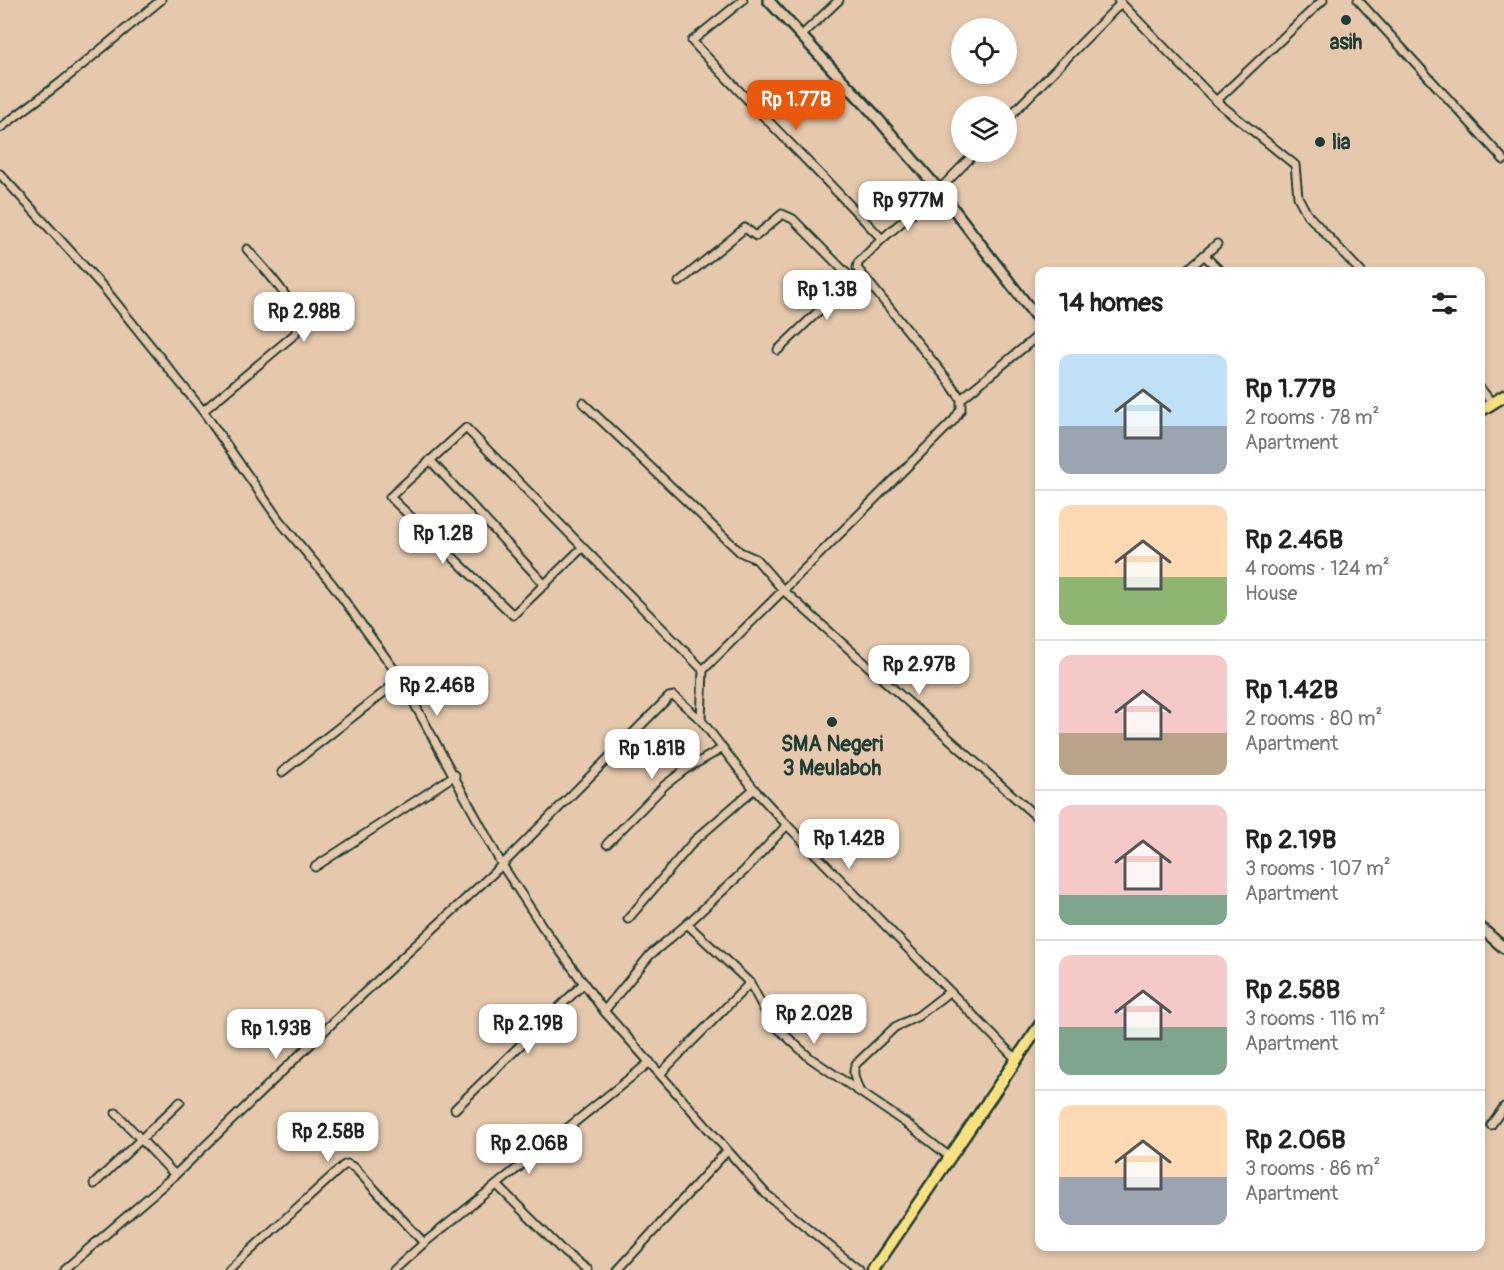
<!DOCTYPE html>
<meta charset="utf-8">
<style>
body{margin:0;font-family:Pangolin,sans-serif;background:#f6f6f6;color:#222;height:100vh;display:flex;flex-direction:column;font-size:22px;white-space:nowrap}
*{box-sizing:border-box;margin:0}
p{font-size:20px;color:#767676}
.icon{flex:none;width:33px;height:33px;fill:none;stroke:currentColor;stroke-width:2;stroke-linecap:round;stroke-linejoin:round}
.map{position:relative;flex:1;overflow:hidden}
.sheet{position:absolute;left:1035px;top:267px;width:450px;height:984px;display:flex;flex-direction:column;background:#fff;border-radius:12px;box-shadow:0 3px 9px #0003}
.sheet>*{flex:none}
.buttons{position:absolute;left:951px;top:18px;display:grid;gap:12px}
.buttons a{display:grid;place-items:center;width:66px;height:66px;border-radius:50%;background:#fff;box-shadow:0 3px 9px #0003;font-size:30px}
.price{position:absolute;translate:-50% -51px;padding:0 14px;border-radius:12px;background:#fff;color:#222;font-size:20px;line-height:39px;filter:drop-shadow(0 2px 3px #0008)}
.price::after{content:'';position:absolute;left:50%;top:36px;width:18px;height:14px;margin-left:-9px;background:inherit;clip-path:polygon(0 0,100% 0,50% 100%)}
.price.on{background:#ea580c;color:#fff}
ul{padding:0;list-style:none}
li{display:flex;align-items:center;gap:18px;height:150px;padding:0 24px}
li+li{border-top:2px solid #e0e0e0}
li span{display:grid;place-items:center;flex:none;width:168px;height:120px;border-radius:12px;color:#555}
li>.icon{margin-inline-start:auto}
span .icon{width:72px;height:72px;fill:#fffc;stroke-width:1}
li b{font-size:26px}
h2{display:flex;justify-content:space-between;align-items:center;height:72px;padding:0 24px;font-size:26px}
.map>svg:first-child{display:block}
</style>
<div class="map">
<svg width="1504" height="1270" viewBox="0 0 1504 1270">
<rect width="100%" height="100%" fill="#e6c9ad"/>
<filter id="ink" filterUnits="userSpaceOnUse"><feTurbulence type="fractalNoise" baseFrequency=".0167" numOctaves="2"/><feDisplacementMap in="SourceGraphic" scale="12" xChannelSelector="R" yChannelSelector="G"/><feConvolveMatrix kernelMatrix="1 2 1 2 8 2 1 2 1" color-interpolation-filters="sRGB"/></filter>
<g filter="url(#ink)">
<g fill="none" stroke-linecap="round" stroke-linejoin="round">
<defs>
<g id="street">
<path d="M743,0l-51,41c62,67 127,131 190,198"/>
<polyline points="1118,0 1216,101 1295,165 1298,197 1307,214 1361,272"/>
<polyline points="1358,0 1504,160"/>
<polyline points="801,36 839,0"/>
<polyline points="1216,101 1323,0"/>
<polyline points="1006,120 1121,3"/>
<polyline points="0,128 60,83 161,0"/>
<polyline points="0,174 104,288 203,411 279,520 333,585 401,679 502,865 542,926 604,1011 766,1194 859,1270"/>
<polyline points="1204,255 1221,272"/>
<polyline points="1185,272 1217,244"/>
<polyline points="679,282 745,228 756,236 782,214 793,219 852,279"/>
<polyline points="778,350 854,277"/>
<polyline points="1480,388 1492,403"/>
<polyline points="961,399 947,379 857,268 858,263 882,239 939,190 976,152"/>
<polyline points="583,403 740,552 756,559 783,590 1040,820"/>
<path d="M203,411l92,-77c12,-24 -34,-68 -48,-85"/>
<polyline points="430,460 545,585"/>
<polyline points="583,547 513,615 390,497 466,428 703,670 701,720 754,789 787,825 1016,1059"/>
<polyline points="703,670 954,420 961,409 961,399 1040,334"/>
<polyline points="282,772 401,679"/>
<polyline points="607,844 665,785 686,769 723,748"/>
<polyline points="315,867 455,775"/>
<polyline points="628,919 694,841 754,789"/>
<polyline points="687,924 750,983 771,1022 810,1058 910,1126 950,1157"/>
<polyline points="604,1011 650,955 687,924 744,871 787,825"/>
<polyline points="661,1073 750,983"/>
<path d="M859,1090c-3,-8 -8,-18 -3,-26l39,-37 23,-11 31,-24"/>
<polyline points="455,1109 584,983"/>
<polyline points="116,1113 175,1175"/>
<polyline points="1491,1125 1504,1107"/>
<polyline points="94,1184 180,1102"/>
<polyline points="497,1185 565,1253 588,1270"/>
<polyline points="64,1270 175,1175 349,1007 502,865 669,697 674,696 701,720"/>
<polyline points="229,1270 343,1166 347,1164 355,1168 424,1243"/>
<polyline points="394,1270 424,1243 650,1062"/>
<polyline points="618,1270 727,1151"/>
</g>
<g id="secondary">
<polyline points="768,0 873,113 939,190 1040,322"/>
<polyline points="1480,927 1504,948"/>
</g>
<g id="primary">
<polyline points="1480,411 1504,396"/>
<polyline points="873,1270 1040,1025"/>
</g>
</defs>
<use href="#street" stroke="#1f3d34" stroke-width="11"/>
<use href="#secondary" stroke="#1f3d34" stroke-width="14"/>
<use href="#primary" stroke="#1f3d34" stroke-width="15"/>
<use href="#street" stroke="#e6c9ad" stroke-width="7"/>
<use href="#secondary" stroke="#e6c9ad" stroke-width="9"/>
<use href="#primary" stroke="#f9e181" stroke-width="10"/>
</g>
</g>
<g fill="#1f3d34" stroke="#e6c9ad" stroke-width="2">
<circle cx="1346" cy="20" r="6"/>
<circle cx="1320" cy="142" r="6"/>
<circle cx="832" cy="722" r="6"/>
</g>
<g text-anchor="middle" stroke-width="4.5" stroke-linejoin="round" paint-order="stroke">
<g font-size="21" font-weight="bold" fill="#1f3d34" stroke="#e6c9ad">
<text x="1346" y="49">asih</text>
<text x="1332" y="149" text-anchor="start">lia</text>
<text x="832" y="751">SMA Negeri<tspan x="832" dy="24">3 Meulaboh</tspan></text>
</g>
</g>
</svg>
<div class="buttons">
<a><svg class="icon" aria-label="locate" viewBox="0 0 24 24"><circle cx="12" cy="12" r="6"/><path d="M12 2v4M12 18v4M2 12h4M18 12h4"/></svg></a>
<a><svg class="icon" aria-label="layers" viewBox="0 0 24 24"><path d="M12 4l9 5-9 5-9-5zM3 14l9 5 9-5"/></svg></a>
</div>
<b class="price on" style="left:796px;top:131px">Rp 1.77B</b>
<b class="price" style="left:908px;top:232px">Rp 977M</b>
<b class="price" style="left:827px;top:321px">Rp 1.3B</b>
<b class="price" style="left:304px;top:343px">Rp 2.98B</b>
<b class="price" style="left:443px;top:565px">Rp 1.2B</b>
<b class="price" style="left:919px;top:696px">Rp 2.97B</b>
<b class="price" style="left:437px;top:717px">Rp 2.46B</b>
<b class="price" style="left:652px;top:780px">Rp 1.81B</b>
<b class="price" style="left:849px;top:870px">Rp 1.42B</b>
<b class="price" style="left:814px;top:1045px">Rp 2.02B</b>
<b class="price" style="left:528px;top:1055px">Rp 2.19B</b>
<b class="price" style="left:276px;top:1060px">Rp 1.93B</b>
<b class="price" style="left:328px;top:1163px">Rp 2.58B</b>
<b class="price" style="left:529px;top:1175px">Rp 2.06B</b>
<section class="sheet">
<h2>14 homes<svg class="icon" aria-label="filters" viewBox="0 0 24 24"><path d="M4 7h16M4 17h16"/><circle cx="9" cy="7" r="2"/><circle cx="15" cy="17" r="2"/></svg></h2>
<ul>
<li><span style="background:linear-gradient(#bfe0f5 60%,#9aa5b1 0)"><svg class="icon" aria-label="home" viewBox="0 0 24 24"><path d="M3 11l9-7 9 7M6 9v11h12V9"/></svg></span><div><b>Rp 1.77B</b><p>2 rooms · 78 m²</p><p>Apartment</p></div></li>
<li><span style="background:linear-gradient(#ffd9b3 60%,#8fb573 0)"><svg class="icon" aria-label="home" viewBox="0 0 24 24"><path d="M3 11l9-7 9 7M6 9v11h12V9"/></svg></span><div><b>Rp 2.46B</b><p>4 rooms · 124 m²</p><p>House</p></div></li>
<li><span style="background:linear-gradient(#f6c9c9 65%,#b9a48a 0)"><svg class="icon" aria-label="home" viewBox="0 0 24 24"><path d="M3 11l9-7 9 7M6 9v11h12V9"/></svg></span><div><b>Rp 1.42B</b><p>2 rooms · 80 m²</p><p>Apartment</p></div></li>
<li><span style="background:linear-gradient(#f6c9c9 75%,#7fa58c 0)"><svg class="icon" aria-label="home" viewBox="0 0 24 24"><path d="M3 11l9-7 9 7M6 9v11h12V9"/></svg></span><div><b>Rp 2.19B</b><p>3 rooms · 107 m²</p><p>Apartment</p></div></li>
<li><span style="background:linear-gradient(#f6c9c9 60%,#7fa58c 0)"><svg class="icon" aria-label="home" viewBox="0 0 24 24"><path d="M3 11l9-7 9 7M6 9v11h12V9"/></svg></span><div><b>Rp 2.58B</b><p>3 rooms · 116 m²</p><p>Apartment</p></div></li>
<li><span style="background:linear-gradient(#ffd9b3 60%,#9aa5b1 0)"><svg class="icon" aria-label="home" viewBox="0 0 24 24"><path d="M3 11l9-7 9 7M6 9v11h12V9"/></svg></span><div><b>Rp 2.06B</b><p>3 rooms · 86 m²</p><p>Apartment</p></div></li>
</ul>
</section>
</div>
